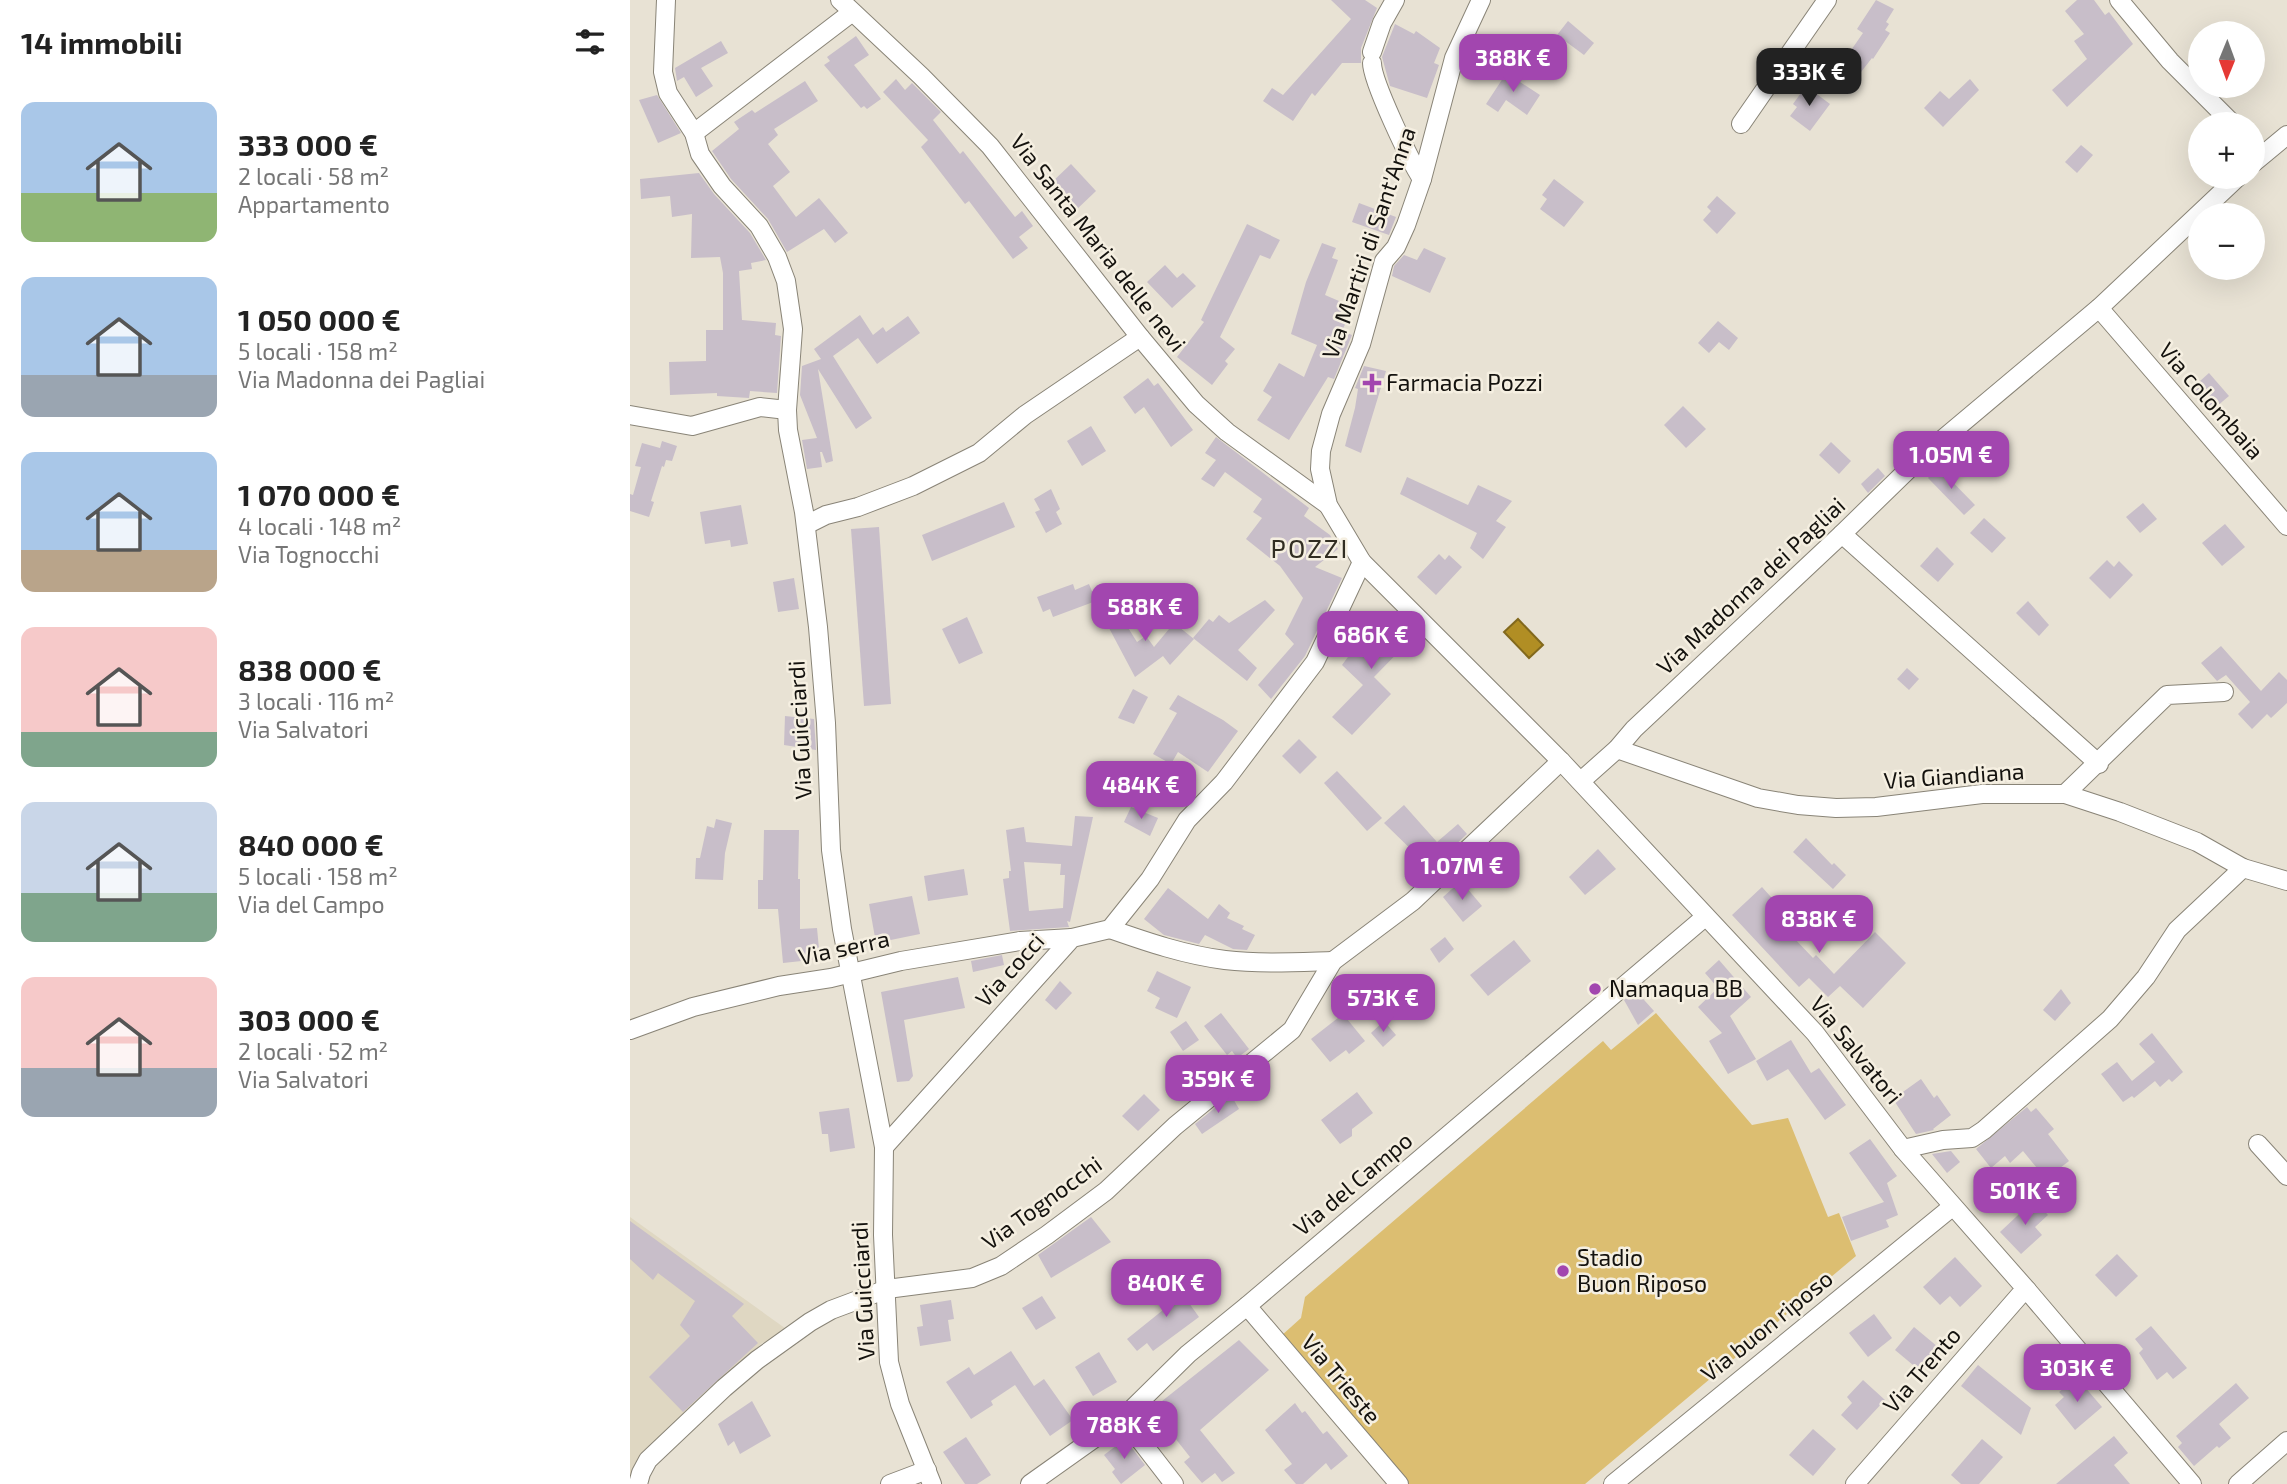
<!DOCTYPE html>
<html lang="it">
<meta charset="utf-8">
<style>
body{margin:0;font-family:"Exo 2",sans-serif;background:#f6f6f6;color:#222;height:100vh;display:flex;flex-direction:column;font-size:26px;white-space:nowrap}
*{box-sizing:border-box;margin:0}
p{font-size:23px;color:#767676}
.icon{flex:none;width:38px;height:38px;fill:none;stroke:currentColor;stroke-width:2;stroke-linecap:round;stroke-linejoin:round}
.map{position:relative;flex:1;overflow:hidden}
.drawer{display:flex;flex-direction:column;background:#fff;width:630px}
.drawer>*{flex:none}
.needle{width:46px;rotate:181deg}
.controls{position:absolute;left:1558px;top:21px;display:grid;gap:14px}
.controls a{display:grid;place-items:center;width:77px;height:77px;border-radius:50%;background:#fff;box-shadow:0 7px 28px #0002;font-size:35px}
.price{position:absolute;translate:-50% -60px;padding:0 16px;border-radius:14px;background:#a246af;color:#fff;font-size:23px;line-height:46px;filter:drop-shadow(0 2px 4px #0008)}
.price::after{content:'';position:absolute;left:50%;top:42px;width:21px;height:16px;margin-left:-10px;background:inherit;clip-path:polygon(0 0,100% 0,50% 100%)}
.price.current{background:#222;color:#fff}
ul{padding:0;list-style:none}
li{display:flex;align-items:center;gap:21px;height:175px;padding:0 21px}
li span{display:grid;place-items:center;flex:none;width:196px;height:140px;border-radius:14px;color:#555}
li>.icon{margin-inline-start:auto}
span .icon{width:84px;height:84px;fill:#fffc;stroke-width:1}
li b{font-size:30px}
h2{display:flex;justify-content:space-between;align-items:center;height:84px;padding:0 21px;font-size:30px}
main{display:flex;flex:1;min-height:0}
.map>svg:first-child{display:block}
</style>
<main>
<section class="drawer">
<h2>14 immobili<svg class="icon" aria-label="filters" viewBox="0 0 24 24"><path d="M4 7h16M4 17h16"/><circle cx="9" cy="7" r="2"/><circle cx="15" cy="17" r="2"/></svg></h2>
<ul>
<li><span style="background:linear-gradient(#a9c7e8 65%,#8fb573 0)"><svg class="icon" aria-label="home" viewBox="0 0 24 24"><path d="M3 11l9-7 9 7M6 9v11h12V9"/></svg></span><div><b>333 000 €</b><p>2 locali · 58 m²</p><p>Appartamento</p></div></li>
<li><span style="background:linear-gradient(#a9c7e8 70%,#9aa5b1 0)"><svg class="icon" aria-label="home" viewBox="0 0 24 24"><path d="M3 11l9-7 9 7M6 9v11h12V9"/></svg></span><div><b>1 050 000 €</b><p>5 locali · 158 m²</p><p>Via Madonna dei Pagliai</p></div></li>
<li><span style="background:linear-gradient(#a9c7e8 70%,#b9a48a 0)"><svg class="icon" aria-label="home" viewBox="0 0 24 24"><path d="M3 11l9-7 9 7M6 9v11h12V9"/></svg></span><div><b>1 070 000 €</b><p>4 locali · 148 m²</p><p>Via Tognocchi</p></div></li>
<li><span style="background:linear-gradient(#f6c9c9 75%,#7fa58c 0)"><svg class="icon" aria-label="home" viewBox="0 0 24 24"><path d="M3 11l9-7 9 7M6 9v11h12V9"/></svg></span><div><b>838 000 €</b><p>3 locali · 116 m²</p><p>Via Salvatori</p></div></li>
<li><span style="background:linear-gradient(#c9d6e8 65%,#7fa58c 0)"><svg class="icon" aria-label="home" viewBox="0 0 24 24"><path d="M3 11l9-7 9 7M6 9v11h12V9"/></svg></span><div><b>840 000 €</b><p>5 locali · 158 m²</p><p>Via del Campo</p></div></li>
<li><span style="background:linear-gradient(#f6c9c9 65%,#9aa5b1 0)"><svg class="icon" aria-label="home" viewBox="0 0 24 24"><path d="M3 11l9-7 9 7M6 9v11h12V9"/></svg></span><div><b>303 000 €</b><p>2 locali · 52 m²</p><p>Via Salvatori</p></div></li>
</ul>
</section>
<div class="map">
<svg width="1657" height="1484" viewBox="0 0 1657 1484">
<rect width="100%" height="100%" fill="#e8e2d4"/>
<polygon fill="#dfd7c2" points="0,1217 159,1331 132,1343 54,1418 0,1483"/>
<polygon fill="#dcbe71" points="1026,1013 1122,1125 1158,1118 1198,1217 1209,1213 1226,1256 955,1484 779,1484 651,1336 671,1318 675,1297 973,1041 981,1050"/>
<polygon fill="#b18e24" stroke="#82691d" stroke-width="2" points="888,619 913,645 899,658 874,632"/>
<g fill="#c8bec9" fill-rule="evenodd">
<polygon points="701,0 735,0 747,8 731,48 731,63 712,63 685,96 682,93 663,121 633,101 642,88 653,95 721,19"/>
<polygon points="1246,0 1264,9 1256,22 1259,24 1255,30 1260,33 1243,59 1242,58 1224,81 1208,69 1233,33 1227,29"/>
<polygon points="1447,0 1464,0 1475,15 1479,12 1503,44 1437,107 1422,90 1457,59 1444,41 1454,34 1435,11"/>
<polygon points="938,21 964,43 954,55 927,35"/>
<polygon points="765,24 784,34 786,31 810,48 804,63 809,65 797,98 760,86 752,57"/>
<polygon points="226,36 239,55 224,65 251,99 237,109 234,106 231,108 194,65 200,61 197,57"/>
<polygon points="91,41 98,53 71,68 83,86 66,97 54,77 47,81 45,68"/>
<polygon points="879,69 893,78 890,82 910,95 897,115 876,100 868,112 856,104"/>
<polygon points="266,79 275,90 282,83 311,112 303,120 330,154 333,151 385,217 392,211 403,226 389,237 398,248 383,259 339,201 335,204 291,147 298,140 253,92"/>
<polygon points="1340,79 1349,90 1313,127 1294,108 1310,91 1319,99"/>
<polygon points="175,81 188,101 144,129 148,135 138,144 160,172 143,186 166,217 189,198 218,233 205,243 194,229 157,252 138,219 101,179 82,151 109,129 104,122 122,110 125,113"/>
<polygon points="1176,86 1200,104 1180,131 1160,116 1167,107 1163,104"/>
<polygon points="27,95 51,133 28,143 9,100"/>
<polygon points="1451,145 1463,155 1447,173 1435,162"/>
<polygon points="441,164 466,191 445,211 420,184"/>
<polygon points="69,173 84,194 120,233 136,260 121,263 122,269 109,271 112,320 146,323 145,335 151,336 147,393 120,391 119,398 87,396 87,393 40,395 39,362 76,361 76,330 93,330 93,273 90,257 61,258 62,214 42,217 40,196 11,199 10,179"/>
<polygon points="924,179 954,202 934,227 910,209 917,199 912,195"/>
<polygon points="1087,196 1106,213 1087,234 1073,220 1081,211 1077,207"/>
<polygon points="729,203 766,217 759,235 722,222"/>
<polygon points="617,224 650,240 640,259 630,255 590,337 605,349 595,361 598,364 582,385 547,357 574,322 571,320"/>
<polygon points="692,243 706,248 702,258 708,260 695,295 723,307 712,331 722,335 704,379 698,377 659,440 627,420 642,397 633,391 649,363 674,377 687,345 661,334 676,282"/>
<polygon points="794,248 816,258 800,293 762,276 764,266 774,255 787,260"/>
<polygon points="535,265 547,278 553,273 566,286 542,308 517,282"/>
<polygon points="230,315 243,335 253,327 256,332 278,316 290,333 247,364 228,338 203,356 242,418 226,429 188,369 203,461 196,463 192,452 190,452 192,467 177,469 172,440 187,438 170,395 172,366 191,359 184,349"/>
<polygon points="1088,321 1108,338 1099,350 1089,342 1079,353 1068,343"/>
<polygon points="734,366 756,371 731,453 715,446 725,408 728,389 725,388"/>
<polygon points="1579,373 1599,396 1580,412 1560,390"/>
<polygon points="518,378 524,386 528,383 563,430 541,447 514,407 505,414 493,397"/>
<polygon points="1053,406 1076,429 1056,448 1034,425"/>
<polygon points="461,426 476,451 452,466 437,441"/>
<polygon points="586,437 679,508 674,516 700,535 708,549 685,567 712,578 675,656 641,699 628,685 664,644 655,634 673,598 650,566 616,539 632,518 623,512 632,499 595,472 584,487 571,479 586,460 575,453"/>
<polygon points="32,441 47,446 42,461 36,460 34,467 32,466 21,501 24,502 19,517 0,511 0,494 3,495 11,467 5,466 12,443 30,448"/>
<polygon points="1201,442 1221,461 1209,474 1189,455"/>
<polygon points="1308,467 1345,505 1334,515 1298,478"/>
<polygon points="1248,468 1255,476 1238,493 1231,484"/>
<polygon points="777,477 838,505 848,485 882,501 866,521 876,527 853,559 840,548 847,533 770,494"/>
<polygon points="421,489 430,509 426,512 432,524 416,533 405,512 410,510 404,499"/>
<polygon points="374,502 385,527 302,561 292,535"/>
<polygon points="1513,503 1527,519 1510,533 1496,517"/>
<polygon points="111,505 118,544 101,547 100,540 75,544 70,512"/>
<polygon points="1354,518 1376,538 1362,553 1340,533"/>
<polygon points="1595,524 1615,547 1592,566 1572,543"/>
<polygon points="249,527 261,704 234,706 221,529"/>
<polygon points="1307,547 1324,564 1308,582 1290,566"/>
<polygon points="809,554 815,560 819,555 832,567 806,595 787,577"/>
<polygon points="1477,560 1484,567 1489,561 1503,575 1480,599 1459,578"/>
<polygon points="164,578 169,609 148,612 143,582"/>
<polygon points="443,584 445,590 459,584 466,601 423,617 420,609 413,612 407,597"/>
<polygon points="635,600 645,610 608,650 627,668 617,681 563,638 579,619 583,622 589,615 599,623"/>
<polygon points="1398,601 1419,625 1409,636 1386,613"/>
<polygon points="483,604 507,642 516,636 524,647 544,623 564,639 540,665 533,656 505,677 470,611"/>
<polygon points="757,612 783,637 744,677 761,694 722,735 702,717 733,685 712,665 735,634"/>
<polygon points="337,617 353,653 329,664 312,629"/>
<polygon points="1591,646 1631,691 1649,672 1657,680 1657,703 1641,718 1637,714 1622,729 1608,714 1620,702 1596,675 1587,681 1571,663"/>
<polygon points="1277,668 1289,679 1279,690 1267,679"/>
<polygon points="503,689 518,697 504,724 488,718"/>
<polygon points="548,695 593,720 608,731 578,772 548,752 541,764 523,754 547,713 539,709"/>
<polygon points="155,716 184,719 186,750 154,745"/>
<polygon points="669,739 687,757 670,774 652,756"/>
<polygon points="707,771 752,818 737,831 694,783"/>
<polygon points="774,805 807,842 828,824 837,834 805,864 798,856 793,861 754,823"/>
<polygon points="501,807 528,818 520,836 494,822"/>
<path d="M445,816l18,1 -23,105 -3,-1 2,6 -59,4 -7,-52 6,-1v-7h2l-5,-41 18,-3 2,15 46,4zM394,862l37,2 -1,11h5l-2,33 -34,3z"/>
<polygon points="86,819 102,823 95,853 93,880 65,879 66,858 70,858 77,826 84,828"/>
<polygon points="134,830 169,830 168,879 170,879 170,929 187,928 190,959 153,963 148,909 128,909 128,880 133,880"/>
<polygon points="1176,838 1202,865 1204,863 1216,875 1203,889 1163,852"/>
<polygon points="968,849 986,869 955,895 939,877"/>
<polygon points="334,869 338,895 298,901 294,876"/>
<polygon points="831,881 852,906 833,922 813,897"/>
<polygon points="1132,887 1149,906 1141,914 1183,958 1186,955 1204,974 1245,932 1276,963 1233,1008 1210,986 1198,997 1179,978 1169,987 1102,915"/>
<polygon points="538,888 578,919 589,904 600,913 597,918 614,926 612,929 625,935 617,950 603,949 575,935 569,944 534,935 514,919"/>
<polygon points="282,896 290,934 246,943 239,904"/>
<polygon points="815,937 824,949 809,963 800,949"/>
<polygon points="884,940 901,961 858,996 840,975"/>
<polygon points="372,955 374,965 343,972 341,961"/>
<polygon points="1089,960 1121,997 1100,1016 1126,1059 1098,1074 1079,1041 1092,1033 1068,1007 1088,988 1075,973"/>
<polygon points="527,971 561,987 547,1018 525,1008 530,998 517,991"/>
<polygon points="328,977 335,1008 274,1020 283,1076 279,1081 267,1082 251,992"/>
<polygon points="430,981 442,993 426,1010 415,1000"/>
<polygon points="1431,989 1441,1003 1425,1021 1413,1010"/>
<polygon points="1006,991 1024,1011 1008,1025 994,1000"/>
<polygon points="591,1013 619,1049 607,1058 602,1051 597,1055 574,1026"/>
<polygon points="713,1014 735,1041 719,1054 716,1050 700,1062 681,1039"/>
<polygon points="556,1021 569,1040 553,1051 540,1032"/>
<polygon points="754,1021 766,1035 753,1047 741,1033"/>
<polygon points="1522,1033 1553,1072 1542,1082 1539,1079 1530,1087 1525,1081 1504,1098 1502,1096 1493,1102 1471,1074 1487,1062 1502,1081 1525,1062 1509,1044"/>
<polygon points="1161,1040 1181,1073 1189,1068 1216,1105 1195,1120 1158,1069 1137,1081 1126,1061"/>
<polygon points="1291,1079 1304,1098 1307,1095 1321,1115 1303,1129 1304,1130 1286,1134 1263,1099"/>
<polygon points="727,1092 743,1113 722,1129 722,1136 710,1144 691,1120"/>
<polygon points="514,1094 530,1110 508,1131 492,1116"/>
<polygon points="601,1095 609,1109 572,1134 565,1124"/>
<polygon points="1397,1107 1401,1112 1406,1108 1424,1129 1418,1134 1439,1161 1416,1179 1393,1151 1380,1163 1375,1156 1361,1168 1346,1149"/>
<polygon points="219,1108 225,1148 200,1152 198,1134 192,1134 189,1112"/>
<polygon points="1240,1139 1267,1176 1257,1183 1268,1215 1256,1220 1259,1227 1221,1241 1212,1217 1254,1202 1219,1153"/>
<polygon points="1321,1151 1330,1162 1317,1173 1302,1154"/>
<polygon points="1404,1200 1418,1215 1405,1227 1412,1235 1391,1254 1370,1232"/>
<polygon points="461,1217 481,1242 421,1278 408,1255"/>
<polygon points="0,1221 114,1304 102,1316 128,1343 53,1412 19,1377 60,1336 50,1325 65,1301 28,1273 23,1280 0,1259"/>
<polygon points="1487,1254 1508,1276 1486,1297 1465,1275"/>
<polygon points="1325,1257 1352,1286 1330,1307 1320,1296 1310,1305 1293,1287"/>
<polygon points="541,1278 569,1317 523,1351 517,1343 507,1351 497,1339 538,1306 526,1290"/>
<polygon points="412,1296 426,1318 406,1330 392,1308"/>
<polygon points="321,1300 324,1319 318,1320 321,1341 290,1346 287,1327 293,1326 290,1305"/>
<polygon points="1244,1314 1262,1338 1238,1357 1219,1333"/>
<polygon points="1521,1326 1557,1368 1543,1379 1537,1372 1527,1380 1509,1353 1513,1349 1505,1339"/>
<polygon points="1284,1327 1308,1347 1289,1370 1265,1350"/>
<polygon points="609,1340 639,1370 570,1430 605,1473 592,1482 585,1473 572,1483 554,1462 560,1457 522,1409"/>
<polygon points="381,1351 404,1386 414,1379 443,1420 420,1436 385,1385 361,1401 363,1405 341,1419 316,1382 339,1367 344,1375"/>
<polygon points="469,1352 487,1382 463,1396 445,1367"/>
<polygon points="1348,1365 1401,1408 1391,1435 1331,1386"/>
<polygon points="1447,1378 1472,1407 1445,1430 1425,1405 1434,1397 1429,1392"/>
<polygon points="1233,1380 1255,1400 1227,1430 1211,1415 1222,1403 1217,1397"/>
<polygon points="1606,1383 1619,1398 1589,1424 1601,1438 1589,1448 1587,1446 1564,1466 1548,1447 1552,1443 1546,1436"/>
<polygon points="122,1401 141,1436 110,1454 104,1441 98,1446 88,1424"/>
<polygon points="665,1403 672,1413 675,1411 693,1434 697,1431 718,1456 701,1470 696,1463 673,1484 666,1484 654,1470 662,1464 635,1430"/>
<polygon points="1183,1429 1206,1449 1183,1476 1159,1455"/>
<polygon points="1484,1436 1498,1453 1484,1465 1500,1484 1426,1484"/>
<polygon points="336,1437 361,1475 347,1484 335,1484 313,1452"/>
<polygon points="495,1439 515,1465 491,1484 482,1472 485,1469 474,1455"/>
<polygon points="1352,1439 1373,1457 1349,1484 1331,1484 1321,1475"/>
</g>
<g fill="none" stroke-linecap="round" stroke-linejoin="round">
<defs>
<g id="minor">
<polyline points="36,0 33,72 38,93 64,133 70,154 92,186 129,226 147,257 156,281 163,329 157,410 158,430 174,512 188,627 196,723 201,850 212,929 254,1147 253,1235 259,1362 270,1404 302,1484"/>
<polyline points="210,0 291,76 360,146 510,337 566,404 597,432 698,505"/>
<polyline points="851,0 824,58 792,179 776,225 766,247 754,261 731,344 701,414 691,451 690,469 698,505 732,562 931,761 1185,1033 1273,1149 1397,1290 1562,1484"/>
<polyline points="1489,0 1540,61 1603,124"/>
<polyline points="742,52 752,23 765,0"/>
<path d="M742,63c0,18 38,98 50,116"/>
<polyline points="1111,124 1197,0"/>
<polyline points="64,133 221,13"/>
<polyline points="1622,164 1657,135"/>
<polyline points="1469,308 1657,526"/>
<polyline points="0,415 62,426 130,407 157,410"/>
<polyline points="176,525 196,515 228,507 283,486 349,453 395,415 510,337"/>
<polyline points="1212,534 1469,764"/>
<polyline points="987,749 1128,798 1168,805 1206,808 1246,807 1352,794 1435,794 1490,812 1567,842 1613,868 1657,881"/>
<polyline points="951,781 987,749 1004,729 1212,534 1288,460 1469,308 1608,177"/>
<polyline points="1435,794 1537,695 1594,692"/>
<path d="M480,929c37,13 75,26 115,31 35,4 72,2 108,1"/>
<polyline points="0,1030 63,1007 149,986 201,978 271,961 390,941 442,938"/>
<polyline points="1628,1144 1657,1176"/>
<polyline points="254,1147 442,938 480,929 520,879 557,820 594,782 685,662 732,562"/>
<polyline points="1273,1149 1313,1140 1342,1138 1354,1130 1480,1019 1516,977 1547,930 1613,868"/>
<polyline points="617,1306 769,1484"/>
<polyline points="493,1418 544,1484"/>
<polyline points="8,1484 11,1473 18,1460 94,1388 127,1360 180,1322 201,1310 257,1289 342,1278 371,1266 417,1235 476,1191 545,1126 662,1030 703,961 783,901 931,761"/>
<polyline points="260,1484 297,1470"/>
<polyline points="400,1484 493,1418 558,1354 617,1306 1075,917"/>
<polyline points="983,1484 1322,1207"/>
<polyline points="1225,1484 1389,1296 1397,1290"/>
<polyline points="1608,1484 1657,1441"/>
</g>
</defs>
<use href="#minor" stroke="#898477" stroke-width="20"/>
<use href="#minor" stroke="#fff" stroke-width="18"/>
</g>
<g fill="#a246af" stroke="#f5efe1" stroke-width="2.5">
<path d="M738.5 372.5h7v7h7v7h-7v7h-7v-7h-7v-7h7z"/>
<circle cx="965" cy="989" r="7"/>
<circle cx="933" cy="1271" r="7"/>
</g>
<g text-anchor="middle" stroke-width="5" stroke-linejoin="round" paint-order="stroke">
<g font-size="23" fill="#14120e" stroke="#f5efe1">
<text transform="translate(468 243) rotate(52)" y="8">Via Santa Maria delle nevi</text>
<text transform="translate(739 243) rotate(-71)" y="8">Via Martiri di Sant'Anna</text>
<text transform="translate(1581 401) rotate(49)" y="8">Via colombaia</text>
<text transform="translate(1121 586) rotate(-43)" y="8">Via Madonna dei Pagliai</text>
<text transform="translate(170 730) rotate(-93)" y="8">Via Guicciardi</text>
<text transform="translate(1324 776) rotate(-4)" y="8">Via Giandiana</text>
<text transform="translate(214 948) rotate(-12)" y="8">Via serra</text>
<text transform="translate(380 970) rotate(-48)" y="8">Via cocci</text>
<text transform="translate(1226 1050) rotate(51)" y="8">Via Salvatori</text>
<text transform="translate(723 1184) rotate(-40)" y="8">Via del Campo</text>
<text transform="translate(412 1203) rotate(-36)" y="8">Via Tognocchi</text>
<text transform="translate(233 1291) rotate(-93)" y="8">Via Guicciardi</text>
<text transform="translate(1137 1326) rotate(-39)" y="8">Via buon riposo</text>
<text transform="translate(1292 1370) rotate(-49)" y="8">Via Trento</text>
<text transform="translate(711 1379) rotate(50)" y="8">Via Trieste</text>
</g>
<g font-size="23" fill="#14120e" stroke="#f5efe1" text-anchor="start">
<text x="756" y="391">Farmacia Pozzi</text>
<text x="979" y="997">Namaqua BB</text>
<text x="947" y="1266">Stadio<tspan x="947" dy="26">Buon Riposo</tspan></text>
</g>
<g font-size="26" letter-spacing="2" fill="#312d22" stroke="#f5efe1">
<text x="680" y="558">POZZI</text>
</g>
</g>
</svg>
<div class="controls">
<a><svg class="needle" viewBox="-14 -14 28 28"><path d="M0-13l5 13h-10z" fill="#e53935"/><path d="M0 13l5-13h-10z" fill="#767676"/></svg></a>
<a>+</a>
<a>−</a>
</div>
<b class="price" style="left:883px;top:94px">388K €</b>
<b class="price current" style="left:1179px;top:108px">333K €</b>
<b class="price" style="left:1321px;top:491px">1.05M €</b>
<b class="price" style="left:515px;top:643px">588K €</b>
<b class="price" style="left:741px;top:671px">686K €</b>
<b class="price" style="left:511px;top:821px">484K €</b>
<b class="price" style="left:832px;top:902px">1.07M €</b>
<b class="price" style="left:1189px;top:955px">838K €</b>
<b class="price" style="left:753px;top:1034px">573K €</b>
<b class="price" style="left:588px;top:1115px">359K €</b>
<b class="price" style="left:1395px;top:1227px">501K €</b>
<b class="price" style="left:536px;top:1319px">840K €</b>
<b class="price" style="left:1447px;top:1404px">303K €</b>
<b class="price" style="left:494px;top:1461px">788K €</b>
</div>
</main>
